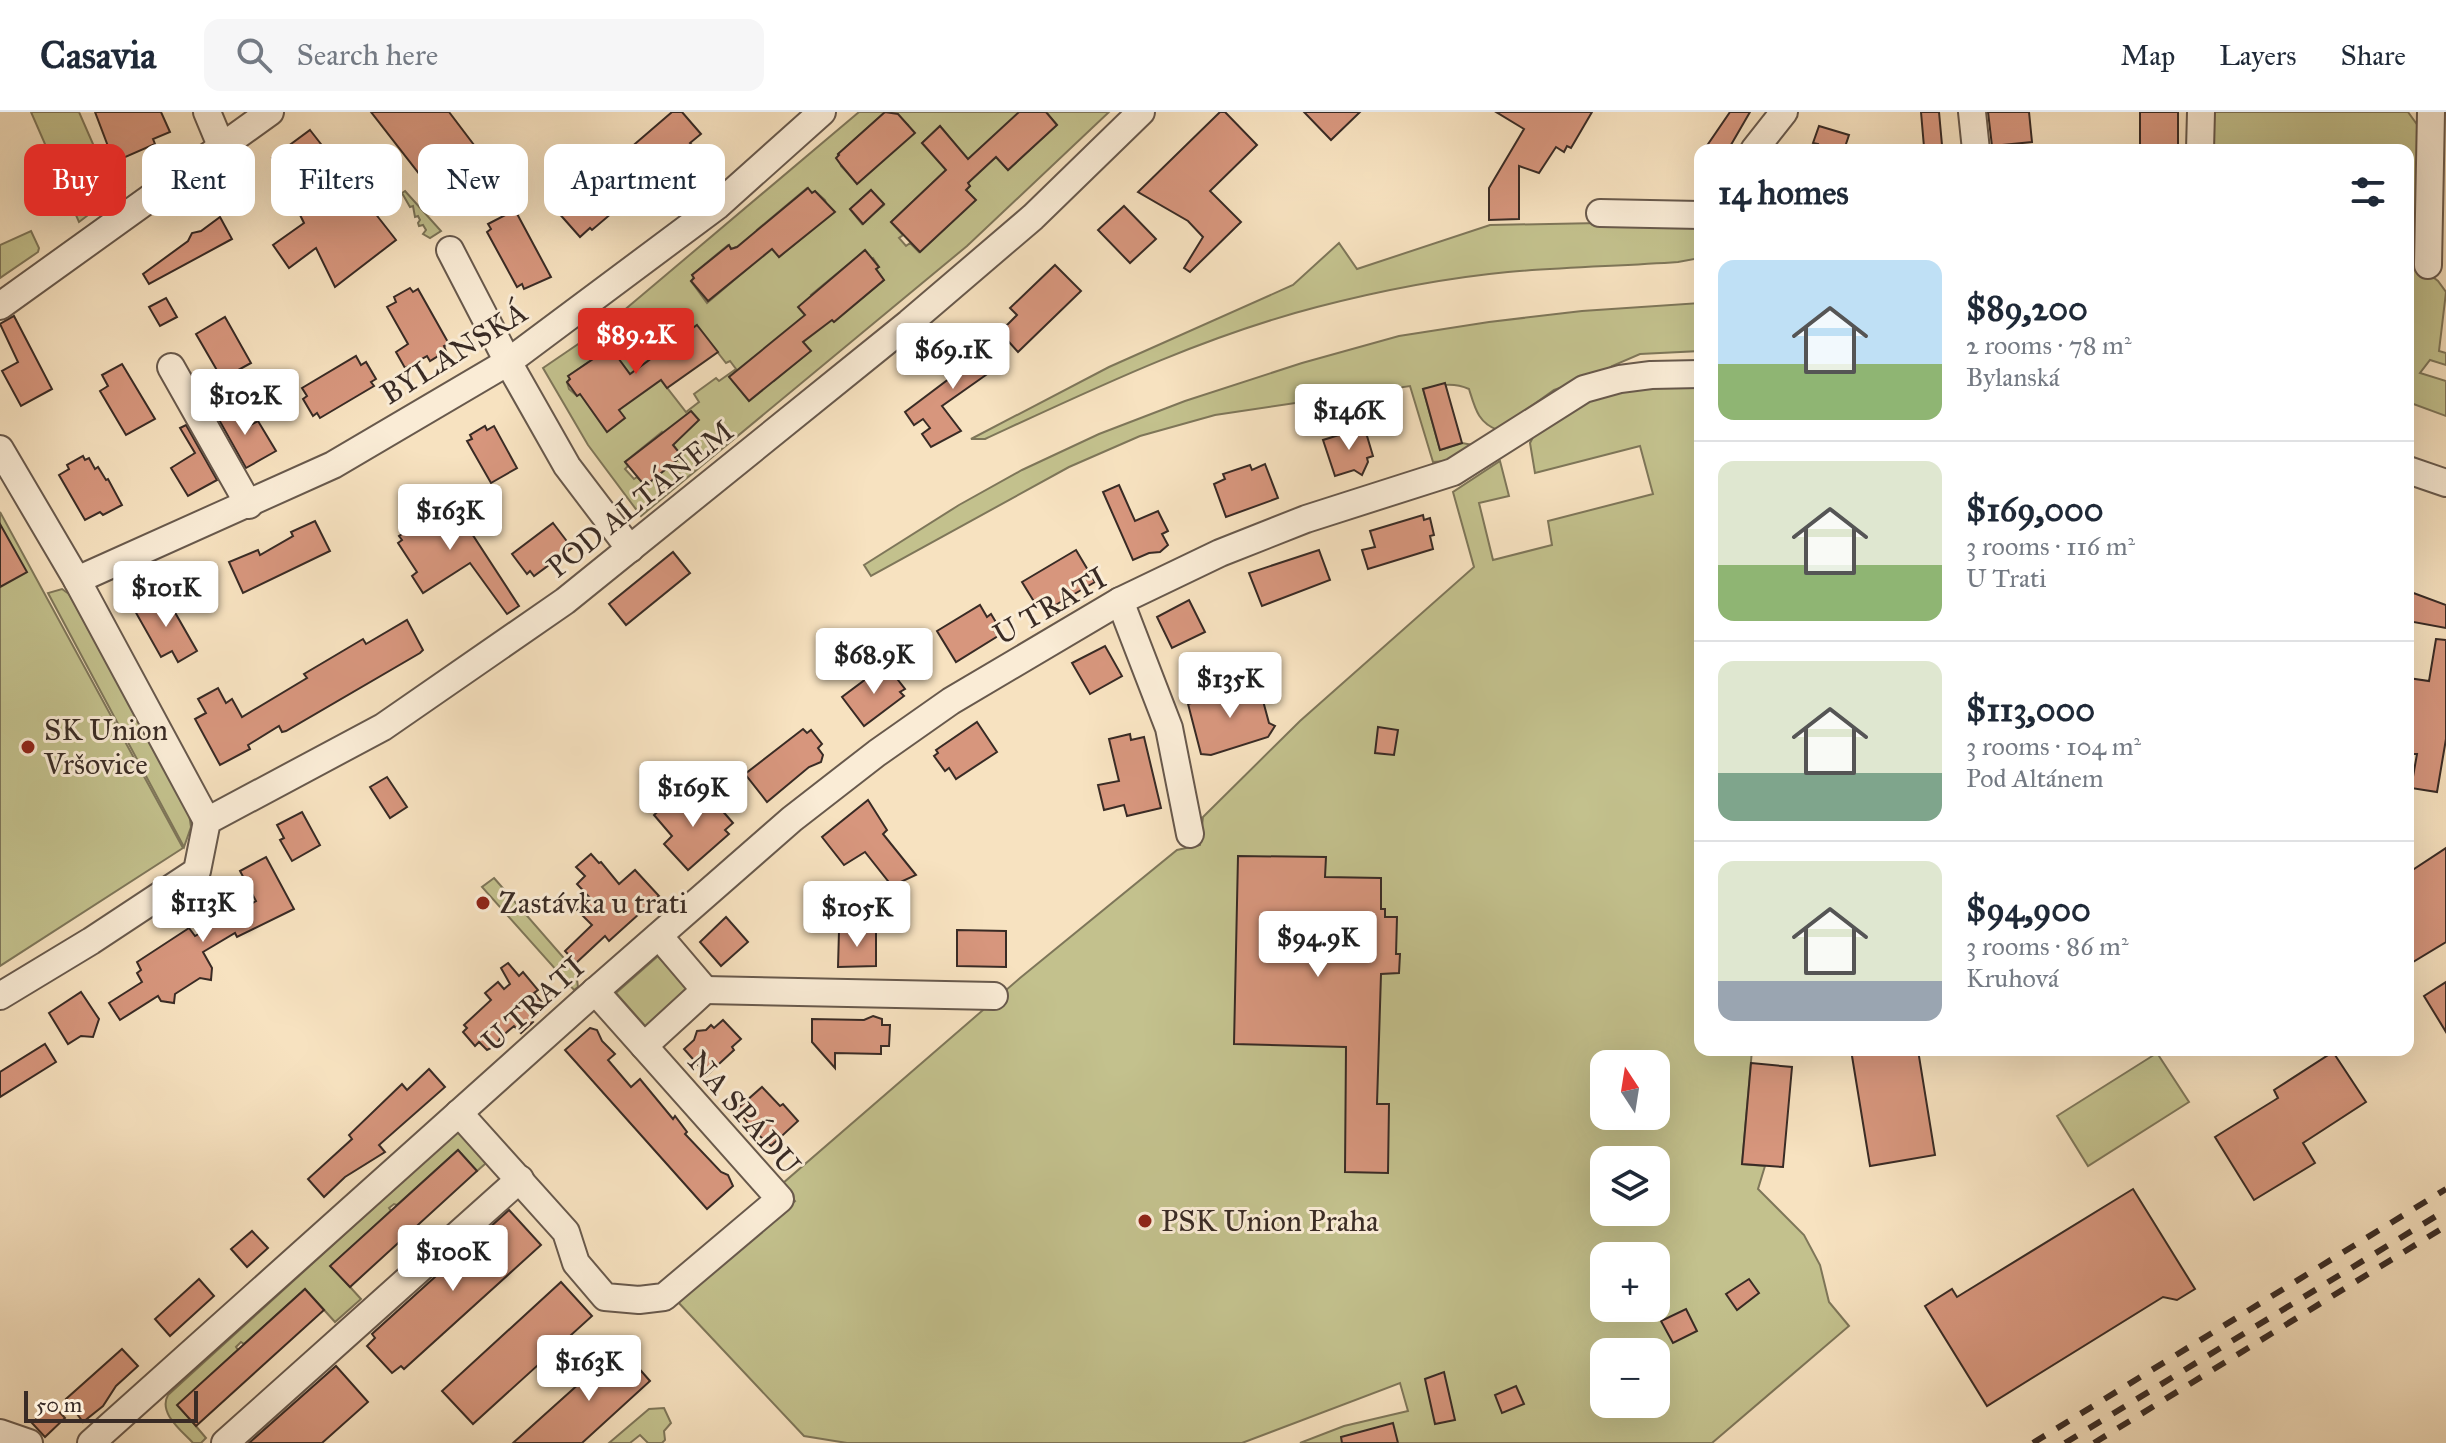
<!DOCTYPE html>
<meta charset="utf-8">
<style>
body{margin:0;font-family:"IM FELL Great Primer",serif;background:#f6f6f7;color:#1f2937;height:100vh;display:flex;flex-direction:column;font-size:30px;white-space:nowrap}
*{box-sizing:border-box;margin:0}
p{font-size:26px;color:#747a83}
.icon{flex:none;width:44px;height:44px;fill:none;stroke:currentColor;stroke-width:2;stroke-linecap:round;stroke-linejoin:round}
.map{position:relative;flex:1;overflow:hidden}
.details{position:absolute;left:1694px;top:32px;width:720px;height:912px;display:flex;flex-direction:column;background:#fff;border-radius:16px;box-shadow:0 8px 32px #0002}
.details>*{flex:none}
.guide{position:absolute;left:24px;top:32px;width:760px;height:72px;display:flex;gap:16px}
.needle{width:52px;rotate:348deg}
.controls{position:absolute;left:1590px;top:938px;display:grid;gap:16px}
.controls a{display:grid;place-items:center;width:80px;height:80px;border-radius:16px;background:#fff;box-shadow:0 8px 32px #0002;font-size:40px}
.scale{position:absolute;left:24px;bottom:20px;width:174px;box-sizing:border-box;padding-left:8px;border:4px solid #392b25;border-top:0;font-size:22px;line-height:28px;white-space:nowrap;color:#392b25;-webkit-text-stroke:6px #faecd6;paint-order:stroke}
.price{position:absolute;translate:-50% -68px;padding:0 18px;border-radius:8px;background:#fff;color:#222;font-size:26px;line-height:52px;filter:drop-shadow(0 2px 4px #0008)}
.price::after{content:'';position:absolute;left:50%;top:48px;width:24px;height:18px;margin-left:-12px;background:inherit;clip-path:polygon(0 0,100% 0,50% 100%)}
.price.selected{background:#d93025;color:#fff}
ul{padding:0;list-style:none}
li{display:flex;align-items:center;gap:24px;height:200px;padding:0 24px}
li+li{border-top:2px solid #e0e1e3}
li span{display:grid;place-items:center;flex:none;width:224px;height:160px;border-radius:16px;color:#555}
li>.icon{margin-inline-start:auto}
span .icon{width:96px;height:96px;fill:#fffc;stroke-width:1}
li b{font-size:34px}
h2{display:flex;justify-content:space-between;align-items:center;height:96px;padding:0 24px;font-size:34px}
.chip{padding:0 28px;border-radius:16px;background:#fff;box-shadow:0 8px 32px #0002;font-size:28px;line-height:72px}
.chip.selected{background:#d93025;color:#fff}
header{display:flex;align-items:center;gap:48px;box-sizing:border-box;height:112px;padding:0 40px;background:#fff;border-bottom:2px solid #e0e1e3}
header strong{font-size:38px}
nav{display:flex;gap:44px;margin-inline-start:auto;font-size:28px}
.search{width:560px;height:72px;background:#f6f6f7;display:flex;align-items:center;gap:20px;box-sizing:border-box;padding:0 28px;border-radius:16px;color:#747a83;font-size:30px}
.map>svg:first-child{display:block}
</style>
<header>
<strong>Casavia</strong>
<div class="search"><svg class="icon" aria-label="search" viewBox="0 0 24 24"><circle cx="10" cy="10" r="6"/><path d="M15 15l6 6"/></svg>Search here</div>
<nav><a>Map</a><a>Layers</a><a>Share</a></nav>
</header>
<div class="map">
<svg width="2446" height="1331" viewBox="0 0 2446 1331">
<rect width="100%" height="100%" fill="#f7e2c0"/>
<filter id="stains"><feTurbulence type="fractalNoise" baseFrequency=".0025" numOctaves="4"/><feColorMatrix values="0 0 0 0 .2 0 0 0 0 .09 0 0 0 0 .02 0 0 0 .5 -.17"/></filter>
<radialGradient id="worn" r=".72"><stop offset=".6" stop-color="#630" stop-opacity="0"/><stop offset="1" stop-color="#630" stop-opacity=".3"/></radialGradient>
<g fill="#c3c18d" stroke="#7e7659" stroke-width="2" fill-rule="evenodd">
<polygon points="31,0 79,0 103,55 114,50 125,75 79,110"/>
<path d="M859,0h26l-47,42 3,12 16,17 51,-58 -13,-12 -3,2 -3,-3h130l-29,50 6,-5 12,13 49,-45 -11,-13h63l-142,134 -326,270 -53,-71 -45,-77 66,-45zM940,14l13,16 -17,16 -14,-15zM947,57l16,9 7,8 -4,4 9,10 -56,52 -9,-9 -4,3 -7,-8 4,-3 -12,-13zM807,76l5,5 3,-2 10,9 5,15 -51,42 -22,-27zM871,78l13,15 -22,19 -12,-15zM728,133l4,4 4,-2 16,18 -45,38 -16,-22 3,-3 -2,-3zM862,141l6,8 5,-3 6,9 -3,2 8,11 -50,42 -23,-27zM697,214l29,37 4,-2 6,8 -17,12 -3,-3 -22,16 5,8 -13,10 -35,-45zM807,226l-4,4 7,9 -36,30 -20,-16zM607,237l3,4 4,-2 8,14 -42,29 -3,2 -8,-7 -2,-7 3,-3 -1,-3zM662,320l4,5 4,-3 6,8 -3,3 9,11 -37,29 -8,-8 -3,2 -9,-10 3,-3 -3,-4z"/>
<polygon points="2211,0 2408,0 2421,18 2416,152 2438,169 2446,180 2439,239 2446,241 2446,253 2430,248 2420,261 2446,269 2446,304 2408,290 2408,38 2211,38"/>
<polygon points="405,79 441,119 430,126 423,122 426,118 423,113 419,114 418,111 420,108 418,104 415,105 413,94 410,95 402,81"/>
<path d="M1600,111l100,2v33l-22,4c-57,4 -113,5 -170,10 -63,6 -129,19 -191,35 -116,30 -224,82 -332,132h-14l138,-72 184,-82 46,-42 18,26 133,-44z"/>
<polygon points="31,119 39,136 38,140 0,166 0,133"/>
<path d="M1700,191v48l-60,3 -28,12 -11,8 -47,16 -56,40c-20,-7 -23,-22 -29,-41 -16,-7 -29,-4 -46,0l17,61 22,-7 11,2 -27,16 -13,1 -23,-76 -195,29 -75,21 -71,31 -198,109 -7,-11 95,-60 63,-35 77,-36 86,-33 117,-38 97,-27 90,-14 93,-11z"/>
<path d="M1700,272v666h52l-10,114 23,2 -7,23 46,46 16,30 9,37 20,24 -137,117h-412l44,-17 64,-15 -8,-28 -158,60h-395l-43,-7 -127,-135 118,-100 -13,-17 238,-206 157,-128 23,-5 3,-28 97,-96 174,-154 -21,-75 47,-31 9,35 -30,7 14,57 59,-15 -4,-24 105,-27 -13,-48 -105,27 -5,-30 5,-10 41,-27 37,-16zM1604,952h52v52h-52zM1604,1048h52v52h-52zM1604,1144h52v52h-52zM1604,1240h52v52h-52z"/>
<polygon points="0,400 183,736 0,854"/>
<polygon points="62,477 69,482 189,701 191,715 184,735 48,481"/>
<polygon points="494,766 576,860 578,875 574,878 482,775"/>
<polygon points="658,844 689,879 647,916 616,881"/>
<polygon points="2157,941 2189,990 2088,1054 2057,1004"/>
<path d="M457,1020l7,1 22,25 -1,6 -8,7 -19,-21 -61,55 -3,-1 -5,4 2,3 -60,55 30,33 -26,23 -30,-33 -61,55 -3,-2 -5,5 2,3 -60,55 28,33 -5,5h-8c-12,-13 -35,-30 -25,-48z"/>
<polygon points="664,1296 671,1311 664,1319 665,1328 662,1331 648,1331 640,1323 630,1331 609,1331 649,1297"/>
</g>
<g fill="#d7967d" stroke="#392b25" stroke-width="2">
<polygon points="95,0 161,0 170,20 153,27 155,32 114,50"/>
<polygon points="371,0 449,0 493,58 445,95"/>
<polygon points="672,0 682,0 701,22 690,31 692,33 592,118 590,116 580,125 557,99"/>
<polygon points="885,0 898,2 915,21 857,72 841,53 836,46 839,43 838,42"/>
<polygon points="1019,0 1046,0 1057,13 1008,58 996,45 968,71 970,74 966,78 976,88 920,140 891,110 946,58 922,31 940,14 968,47"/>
<polygon points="1220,0 1225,0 1257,33 1210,79 1241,110 1190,160 1184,156 1203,125 1188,109 1138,80"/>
<polygon points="1304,0 1360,0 1331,28"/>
<polygon points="1496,0 1592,0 1571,36 1567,34 1564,40 1556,35 1539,61 1519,54 1519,107 1489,108 1489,76 1524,17"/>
<polygon points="1730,0 1750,0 1728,38 1704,38"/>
<polygon points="1921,0 1939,0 1942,33 1924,35"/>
<polygon points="1988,0 2029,0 2032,30 1992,34"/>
<rect x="2140" y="0" width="38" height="38"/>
<polygon points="1819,14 1849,23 1844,38 1817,38 1818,32 1813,31"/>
<polygon points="310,18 396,128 335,175 316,136 289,156 273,133 304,111 272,46"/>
<polygon points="808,76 812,81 815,79 835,100 779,145 772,137 708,189 691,169 694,166 692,163 729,133 731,137 737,135"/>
<polygon points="871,78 884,92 863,112 850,97"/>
<polygon points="1124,94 1156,127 1130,151 1098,118"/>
<polygon points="515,98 551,165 524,177 522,172 517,175 487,120 491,117 488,112"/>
<polygon points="220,105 232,127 149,172 143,162 188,129 192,121 201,119"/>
<polygon points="865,138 879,155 876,157 884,168 834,210 832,208 803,230 811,239 749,289 729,265 805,203 798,195"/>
<polygon points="1055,153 1081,179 1018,240 1000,220 1017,203 1010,196"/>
<polygon points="410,176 413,180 418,177 449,232 444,234 446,239 430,249 427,244 405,256 396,240 408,232 387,195 396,190 394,185"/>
<polygon points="166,186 177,205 160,214 149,195"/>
<polygon points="14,204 52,277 21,294 2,259 18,250 0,212"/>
<polygon points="225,205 251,251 222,267 196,222"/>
<polygon points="697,213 718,240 667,276 661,268 619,298 625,306 607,320 580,282 577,284 567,270 570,267 568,264 608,237 610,241 613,239 630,262"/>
<polygon points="999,222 993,258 942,294 961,319 931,335 922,322 930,316 923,307 914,313 905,300 950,266 940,253 974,230 981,240"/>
<polygon points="356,244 361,253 366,250 376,267 371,270 374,274 320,306 317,301 313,304 303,287 307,284 302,276"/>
<polygon points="122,252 155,307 126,323 100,279 108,274 102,263"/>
<polygon points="1445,271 1462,331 1440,338 1423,277"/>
<polygon points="227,290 243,317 258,309 276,339 246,356 213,297"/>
<polygon points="691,299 699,308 673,333 682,344 645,374 625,350"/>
<polygon points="186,313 217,368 188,384 171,356 195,341 180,316"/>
<polygon points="485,314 487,318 494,314 517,356 491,371 467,329 472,327 470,323"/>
<polygon points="1358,317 1362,318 1367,324 1373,344 1367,346 1368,350 1362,363 1354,358 1335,364 1323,328"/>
<polygon points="83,344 85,348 89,346 95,357 98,355 106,368 108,367 122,393 103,403 100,400 85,408 59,363 69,357 67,353"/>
<polygon points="1265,352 1278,386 1226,405 1214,372 1225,367 1223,362 1250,353 1252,358"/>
<polygon points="1119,373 1135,409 1158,399 1168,419 1162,422 1168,433 1160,440 1149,441 1133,448 1103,380"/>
<polygon points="448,385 519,494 507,502 470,451 423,481 412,464 417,460 398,431 402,428 399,424 425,407 422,401"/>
<polygon points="1423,403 1424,408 1430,406 1434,423 1430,424 1433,437 1368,457 1362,438 1375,435 1370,419"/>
<polygon points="315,409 330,439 243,481 229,450 258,438 260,443 293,424 291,420"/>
<polygon points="553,411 572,436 534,464 530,459 527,462 512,442"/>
<polygon points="0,412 27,460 0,475"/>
<polygon points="1076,438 1095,470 1052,495 1049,490 1038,496 1022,470"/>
<polygon points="1319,438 1330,468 1262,494 1249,461"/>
<polygon points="673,440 690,461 626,513 609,492"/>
<polygon points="2408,479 2446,493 2446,516 2408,509"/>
<polygon points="165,483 197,539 178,550 172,539 161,545 135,499"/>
<polygon points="1189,488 1205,520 1172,536 1157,505"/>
<polygon points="980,493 987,505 991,502 1000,517 995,520 998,524 956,550 937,519"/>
<polygon points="407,508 423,538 420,541 286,619 282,620 279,614 248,633 250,637 220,653 195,607 206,601 198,587 218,576 226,591 232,587 242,605 307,566 304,562 363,527 366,532"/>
<polygon points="2436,527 2446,528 2446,627 2437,680 2411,676 2417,642 2408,642 2408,566 2429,569"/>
<polygon points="1105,534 1122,564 1090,582 1072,551"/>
<polygon points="882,555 890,566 894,563 905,577 900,580 904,584 864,614 842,585"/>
<polygon points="1254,573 1264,579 1262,585 1269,611 1275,614 1268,625 1211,643 1201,642 1188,592"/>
<polygon points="977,610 997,640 956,667 949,656 945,659 934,644 938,641 936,638"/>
<polygon points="1378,615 1398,618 1394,643 1375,641"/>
<polygon points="803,617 807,621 811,618 822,632 818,636 823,643 821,650 809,655 767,690 745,662"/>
<polygon points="1130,622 1131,628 1144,625 1161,696 1127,704 1124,693 1104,698 1098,673 1119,669 1109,627"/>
<polygon points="387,665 407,695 390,706 370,675"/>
<polygon points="673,686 679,693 688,686 700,699 713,688 733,711 725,718 729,722 688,758 664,732 672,724 654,703"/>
<polygon points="868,688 887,718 883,722 916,763 892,774 865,740 844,753 822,725"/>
<polygon points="302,700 320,733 292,749 280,728 284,726 277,713"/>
<polygon points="2446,736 2446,830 2408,853 2408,761"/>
<polygon points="591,742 599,751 601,750 619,772 635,758 659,784 609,829 605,824 576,851 565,839 592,813 577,798 590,786 577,772 585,764 576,755"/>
<polygon points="1238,744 1326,745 1325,765 1381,766 1381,797 1385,797 1385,805 1397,805 1396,842 1400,842 1399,861 1381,862 1377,992 1389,992 1388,1061 1345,1060 1346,935 1234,932"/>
<polygon points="266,745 294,797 237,825 235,821 203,840 212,856 211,868 200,866 175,882 174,891 161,889 158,884 120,908 109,891 142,870 137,861 141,858 137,850 189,816 195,824 256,789 240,759"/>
<polygon points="726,805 748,830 721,854 700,830"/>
<polygon points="957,818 1006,819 1006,855 957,854"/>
<polygon points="839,819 876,819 876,854 838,855"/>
<polygon points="508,851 519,864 523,860 538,878 534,881 542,890 530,907 533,910 521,921 514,914 500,926 497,933 487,938 479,930 475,934 463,920 467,916 464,913 491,888 485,881 498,870 504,877 510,872 501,856"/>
<polygon points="2446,870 2446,920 2424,884"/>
<polygon points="81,880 99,907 93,925 81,924 68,932 49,901"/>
<polygon points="873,904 882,907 882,913 890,913 889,934 881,934 881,942 835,941 835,956 812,930 812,907 864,908"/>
<polygon points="723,908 741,927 732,935 734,938 707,963 684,937 694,928 697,919 706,918 711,913 714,916"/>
<polygon points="590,916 597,918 602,929 615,942 608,948 631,975 640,967 673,1007 675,1004 687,1020 685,1022 721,1060 728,1063 733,1074 707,1097 565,938"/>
<polygon points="45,932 56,950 0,985 0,960"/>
<polygon points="1851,938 1918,938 1935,1043 1870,1054"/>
<polygon points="2333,940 2366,990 2303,1031 2315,1051 2254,1088 2215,1025 2278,986 2274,978"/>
<polygon points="1751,951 1792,955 1783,1055 1742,1052"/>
<polygon points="429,957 445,975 379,1033 385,1040 345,1065 324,1085 308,1067 352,1027 349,1023 402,972 407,978"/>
<polygon points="762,975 780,994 783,992 798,1009 771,1034 753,1018 737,997"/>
<polygon points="458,1038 477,1059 350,1175 330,1154"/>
<polygon points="2133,1077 2195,1177 2177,1188 2163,1185 1987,1294 1925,1194 1952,1177 1957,1185"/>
<polygon points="509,1098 541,1133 404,1257 401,1254 392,1261 367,1234 375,1226 372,1222"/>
<polygon points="252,1119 268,1136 247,1155 231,1137"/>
<polygon points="199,1167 214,1184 170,1224 155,1207"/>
<polygon points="1749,1167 1759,1181 1737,1198 1726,1182"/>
<polygon points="561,1170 592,1204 473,1312 442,1279"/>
<polygon points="305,1177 324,1198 196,1314 177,1293"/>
<polygon points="1686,1197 1697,1219 1673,1231 1661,1209"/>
<polygon points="620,1235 650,1269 582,1331 513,1331"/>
<polygon points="122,1237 138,1254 116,1274 103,1294 83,1310 66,1287"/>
<polygon points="336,1254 368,1290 322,1331 249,1331"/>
<polygon points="1444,1260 1455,1308 1435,1312 1425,1267"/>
<polygon points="1516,1274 1524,1292 1502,1301 1495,1283"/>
<polygon points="52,1292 65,1306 45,1325 32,1311"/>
<polygon points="1393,1311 1398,1331 1342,1331 1341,1325"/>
</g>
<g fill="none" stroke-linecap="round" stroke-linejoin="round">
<defs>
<g id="minor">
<polyline points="207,0 222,36"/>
<polyline points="1972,0 1976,38"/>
<polyline points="1754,38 1784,0"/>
<polyline points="2200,38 2201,0"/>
<polyline points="1600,101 1700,103"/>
<polyline points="450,138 508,250 567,354 630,437"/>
<polyline points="2428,153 2431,0"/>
<polyline points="0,194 270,0"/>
<polyline points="171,255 249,393"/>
<polyline points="0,337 77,468 207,709"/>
<polyline points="2408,358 2446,371"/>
<polyline points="77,468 333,353 508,250 717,94 822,0"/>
<polyline points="1120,489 1169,616 1190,722"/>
<polyline points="705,878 994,884"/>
<polyline points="0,884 91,829 197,759 207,709 383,615 565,489 909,211 1033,105 1141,0"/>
<polyline points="644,934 705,878 659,824"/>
<polyline points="459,1001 566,1120 576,1151 605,1185 639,1188 664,1185 780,1087 595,879"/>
<polyline points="0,1321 29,1331"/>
<polyline points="91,1331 584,889 792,707 877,641 951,589 1120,489 1220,441 1306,407 1453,360 1584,277 1620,267 1651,263 1700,262"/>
<polyline points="225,1331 520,1067"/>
</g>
</defs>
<use href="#minor" stroke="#68594c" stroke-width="30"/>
<use href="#minor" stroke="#faecd6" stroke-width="26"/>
<g stroke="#392b25" stroke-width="6" stroke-dasharray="14 14" stroke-linecap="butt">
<polyline points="2033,1331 2446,1077"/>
<polyline points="2065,1331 2446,1098"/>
<polyline points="2094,1331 2446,1114"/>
</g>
</g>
<g fill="#8f2418" stroke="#faecd6" stroke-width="3">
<circle cx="28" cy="635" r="8"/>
<circle cx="483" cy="791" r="8"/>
<circle cx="1145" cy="1109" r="8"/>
</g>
<g text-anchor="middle" stroke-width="6" stroke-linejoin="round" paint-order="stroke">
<g font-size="30" fill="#392b25" stroke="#faecd6">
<text transform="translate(454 241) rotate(-32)" y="10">BYLANSKÁ</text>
<text transform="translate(640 387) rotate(-39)" y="10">POD ALTÁNEM</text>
<text transform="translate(1050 494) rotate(-30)" y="10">U TRATI</text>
<text transform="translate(533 892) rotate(-42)" y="10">U TRATI</text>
<text transform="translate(744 1001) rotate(49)" y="10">NA SPÁDU</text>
</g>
<g font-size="30" fill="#392b25" stroke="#faecd6" text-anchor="start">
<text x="44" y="628">SK Union<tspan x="44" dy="34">Vršovice</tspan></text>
<text x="499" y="801">Zastávka u trati</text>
<text x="1161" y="1119">PSK Union Praha</text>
</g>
</g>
<rect width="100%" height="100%" filter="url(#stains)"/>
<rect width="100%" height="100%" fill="url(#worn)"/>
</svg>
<div class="controls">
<a><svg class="needle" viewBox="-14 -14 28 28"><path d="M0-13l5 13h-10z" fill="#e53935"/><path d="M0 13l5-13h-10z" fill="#747a83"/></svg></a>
<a><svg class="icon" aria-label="layers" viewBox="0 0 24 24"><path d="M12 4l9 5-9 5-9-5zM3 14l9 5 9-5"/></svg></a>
<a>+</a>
<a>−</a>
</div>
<div class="scale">50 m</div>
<b class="price selected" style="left:636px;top:264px">$89.2K</b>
<b class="price" style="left:953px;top:279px">$69.1K</b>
<b class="price" style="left:245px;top:325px">$102K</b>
<b class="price" style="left:1349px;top:340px">$146K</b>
<b class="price" style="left:450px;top:440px">$163K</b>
<b class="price" style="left:166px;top:517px">$101K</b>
<b class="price" style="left:874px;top:584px">$68.9K</b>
<b class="price" style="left:1230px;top:608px">$135K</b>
<b class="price" style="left:693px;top:717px">$169K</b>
<b class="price" style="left:203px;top:832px">$113K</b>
<b class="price" style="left:857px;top:837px">$105K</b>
<b class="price" style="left:1318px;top:867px">$94.9K</b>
<b class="price" style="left:453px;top:1181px">$100K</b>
<b class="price" style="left:589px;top:1291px">$163K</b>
<div class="guide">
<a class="chip selected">Buy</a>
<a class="chip">Rent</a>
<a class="chip">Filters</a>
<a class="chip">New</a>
<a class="chip">Apartment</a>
</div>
<section class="details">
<h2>14 homes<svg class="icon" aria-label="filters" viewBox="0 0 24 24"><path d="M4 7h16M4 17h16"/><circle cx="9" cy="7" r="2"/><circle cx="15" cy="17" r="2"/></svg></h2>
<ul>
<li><span style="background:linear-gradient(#bfe0f5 65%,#8fb573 0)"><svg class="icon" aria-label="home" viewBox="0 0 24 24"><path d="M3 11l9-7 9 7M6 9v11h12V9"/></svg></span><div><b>$89,200</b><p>2 rooms · 78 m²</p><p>Bylanská</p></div></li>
<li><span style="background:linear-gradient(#dfe7d0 65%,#8fb573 0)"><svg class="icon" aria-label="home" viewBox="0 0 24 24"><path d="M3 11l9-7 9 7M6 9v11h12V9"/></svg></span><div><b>$169,000</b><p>3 rooms · 116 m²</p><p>U Trati</p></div></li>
<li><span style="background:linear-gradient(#dfe7d0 70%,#7fa58c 0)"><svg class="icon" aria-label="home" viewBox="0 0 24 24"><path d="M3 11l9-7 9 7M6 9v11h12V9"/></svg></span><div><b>$113,000</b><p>3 rooms · 104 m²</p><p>Pod Altánem</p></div></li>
<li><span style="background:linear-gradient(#dfe7d0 75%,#9aa5b1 0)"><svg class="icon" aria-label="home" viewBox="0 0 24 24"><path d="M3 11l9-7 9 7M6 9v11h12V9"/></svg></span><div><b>$94,900</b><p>3 rooms · 86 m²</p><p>Kruhová</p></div></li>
</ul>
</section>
</div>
